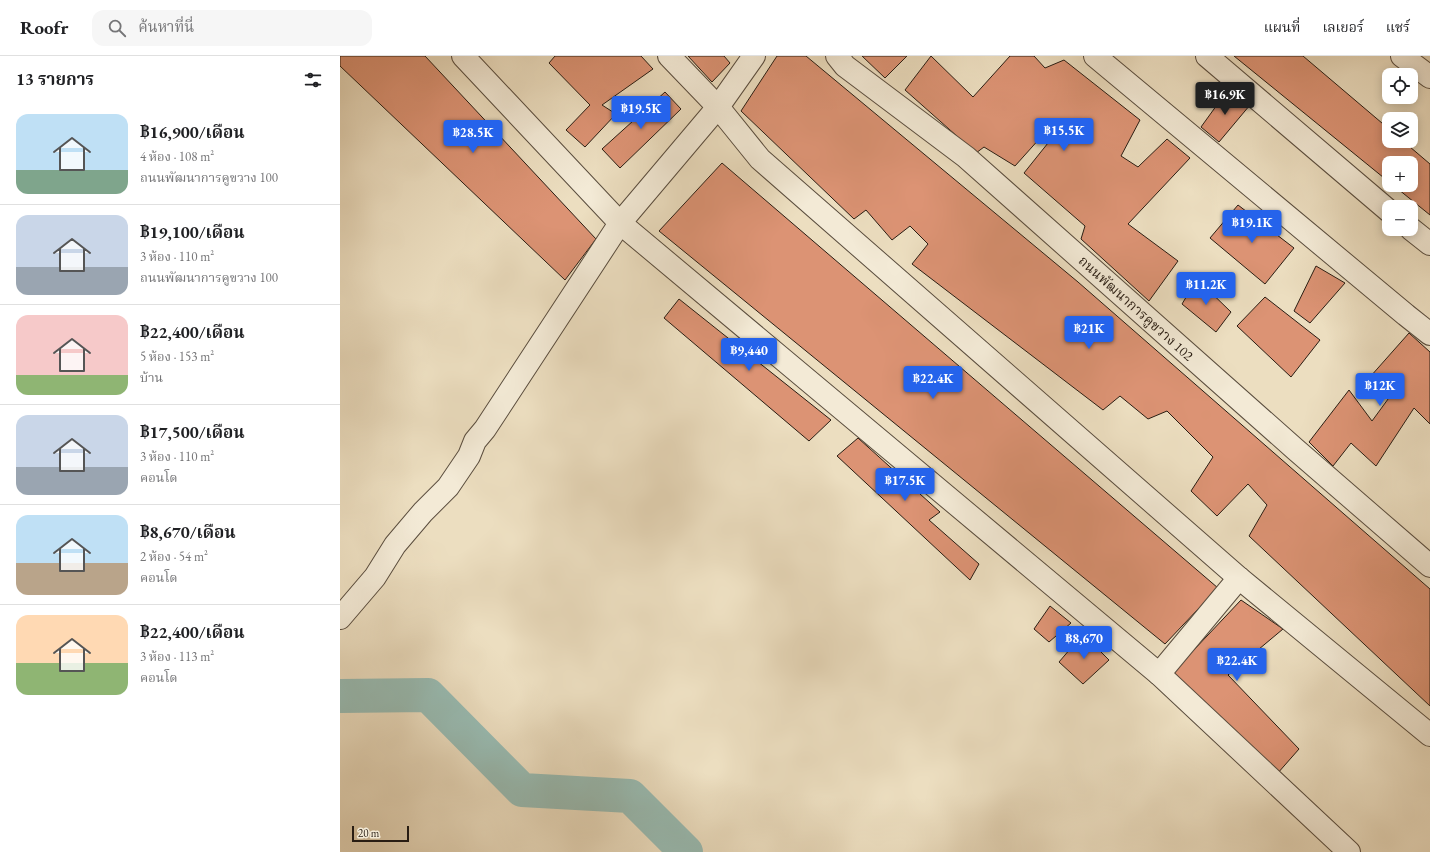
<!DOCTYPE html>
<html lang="th">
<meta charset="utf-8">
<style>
body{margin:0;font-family:"EB Garamond","Noto Serif Thai",serif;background:#f6f6f6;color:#202124;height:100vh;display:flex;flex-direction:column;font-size:15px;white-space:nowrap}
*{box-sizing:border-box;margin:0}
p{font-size:13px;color:#757577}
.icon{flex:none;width:22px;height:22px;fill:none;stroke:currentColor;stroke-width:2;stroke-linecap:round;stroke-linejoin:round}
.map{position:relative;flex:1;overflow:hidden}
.drawer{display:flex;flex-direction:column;background:#fff;width:340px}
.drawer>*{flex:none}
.controls{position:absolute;left:1042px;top:12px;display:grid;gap:8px}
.controls a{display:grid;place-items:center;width:36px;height:36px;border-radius:8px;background:#fff;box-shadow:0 2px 10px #0003;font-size:20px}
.scale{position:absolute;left:12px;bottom:10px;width:57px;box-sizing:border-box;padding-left:4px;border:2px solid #291d13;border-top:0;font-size:11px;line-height:14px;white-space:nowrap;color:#291d13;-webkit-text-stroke:3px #f3ead6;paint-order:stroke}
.price{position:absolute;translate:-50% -34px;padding:0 9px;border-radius:4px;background:#2563eb;color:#fff;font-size:13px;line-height:26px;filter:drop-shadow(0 1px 2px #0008)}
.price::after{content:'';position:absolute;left:50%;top:24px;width:12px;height:9px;margin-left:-6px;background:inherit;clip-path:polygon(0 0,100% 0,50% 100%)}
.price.active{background:#222;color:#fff}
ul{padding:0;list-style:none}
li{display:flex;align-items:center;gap:12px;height:100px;padding:0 16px}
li+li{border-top:1px solid #e0e0e0}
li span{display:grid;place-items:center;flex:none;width:112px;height:80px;border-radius:12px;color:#555}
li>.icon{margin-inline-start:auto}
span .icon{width:48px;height:48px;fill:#fffc;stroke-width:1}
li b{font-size:17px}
h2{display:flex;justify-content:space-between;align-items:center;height:48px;padding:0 16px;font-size:17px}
header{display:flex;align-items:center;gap:24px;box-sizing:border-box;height:56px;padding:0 20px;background:#fff;border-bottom:1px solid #e0e0e0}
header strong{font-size:19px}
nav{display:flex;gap:22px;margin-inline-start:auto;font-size:14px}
.search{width:280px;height:36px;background:#f6f6f6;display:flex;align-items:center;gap:10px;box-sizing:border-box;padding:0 14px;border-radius:12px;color:#757577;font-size:15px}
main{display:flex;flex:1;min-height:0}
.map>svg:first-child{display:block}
</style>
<header>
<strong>Roofr</strong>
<div class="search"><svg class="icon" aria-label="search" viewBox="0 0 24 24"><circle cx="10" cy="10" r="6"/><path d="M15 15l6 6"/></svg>ค้นหาที่นี่</div>
<nav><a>แผนที่</a><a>เลเยอร์</a><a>แชร์</a></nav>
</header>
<main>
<section class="drawer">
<h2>13 รายการ<svg class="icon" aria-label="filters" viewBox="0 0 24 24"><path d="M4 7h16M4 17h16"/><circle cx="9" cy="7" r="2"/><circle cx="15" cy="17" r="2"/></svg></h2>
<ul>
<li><span style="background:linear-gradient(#bfe0f5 70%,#7fa58c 0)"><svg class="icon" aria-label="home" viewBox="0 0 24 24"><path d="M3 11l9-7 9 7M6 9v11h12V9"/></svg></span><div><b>฿16,900/เดือน</b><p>4 ห้อง · 108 m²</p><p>ถนนพัฒนาการคูขวาง 100</p></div></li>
<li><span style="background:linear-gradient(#c9d6e8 65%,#9aa5b1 0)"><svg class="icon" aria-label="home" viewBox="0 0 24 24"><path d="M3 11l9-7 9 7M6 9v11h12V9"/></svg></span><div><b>฿19,100/เดือน</b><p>3 ห้อง · 110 m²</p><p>ถนนพัฒนาการคูขวาง 100</p></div></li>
<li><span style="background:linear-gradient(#f6c9c9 75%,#8fb573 0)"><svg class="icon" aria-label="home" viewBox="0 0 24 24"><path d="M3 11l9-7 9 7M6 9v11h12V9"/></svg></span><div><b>฿22,400/เดือน</b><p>5 ห้อง · 153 m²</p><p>บ้าน</p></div></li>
<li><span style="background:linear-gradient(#c9d6e8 65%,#9aa5b1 0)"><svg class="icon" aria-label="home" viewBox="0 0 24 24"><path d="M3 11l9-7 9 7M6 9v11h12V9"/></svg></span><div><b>฿17,500/เดือน</b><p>3 ห้อง · 110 m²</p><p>คอนโด</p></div></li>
<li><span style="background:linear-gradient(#bfe0f5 60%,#b9a48a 0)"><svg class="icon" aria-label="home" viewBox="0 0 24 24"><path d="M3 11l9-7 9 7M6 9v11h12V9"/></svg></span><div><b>฿8,670/เดือน</b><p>2 ห้อง · 54 m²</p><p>คอนโด</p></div></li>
<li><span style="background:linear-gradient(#ffd9b3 60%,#8fb573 0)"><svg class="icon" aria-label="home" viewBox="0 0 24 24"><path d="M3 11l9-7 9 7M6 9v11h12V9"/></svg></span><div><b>฿22,400/เดือน</b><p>3 ห้อง · 113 m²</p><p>คอนโด</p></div></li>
</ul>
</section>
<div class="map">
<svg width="1090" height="796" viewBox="0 0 1090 796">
<rect width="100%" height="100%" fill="#ecdec0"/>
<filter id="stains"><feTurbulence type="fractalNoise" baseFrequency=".005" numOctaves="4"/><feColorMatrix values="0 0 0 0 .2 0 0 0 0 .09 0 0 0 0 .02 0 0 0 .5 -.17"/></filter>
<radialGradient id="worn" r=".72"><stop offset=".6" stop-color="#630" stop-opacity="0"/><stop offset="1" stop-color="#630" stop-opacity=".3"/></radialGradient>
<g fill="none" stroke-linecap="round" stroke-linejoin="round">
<polyline stroke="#99bcb3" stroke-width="34" points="0,640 88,639 182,734 290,740 346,796"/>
</g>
<g fill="#dc9374" stroke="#291d13">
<polygon points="0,0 85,0 256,183 225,224 0,10"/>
<polygon points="215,0 301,0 313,13 262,49 276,58 245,91 226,74 250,49 209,7"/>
<polygon points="348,0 384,0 390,7 372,26"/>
<polygon points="437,0 466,0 738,226 1090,533 1090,650 909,480 927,449 908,428 877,460 851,435 873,401 827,355 808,363 780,340 763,354 572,208 588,188 570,170 552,184 526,154 514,163 401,55"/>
<polygon points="522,0 567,0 545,22"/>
<polygon points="591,0 633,41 670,0 694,0 705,12 724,4 800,64 781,100 798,111 827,83 850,102 788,168 838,205 809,245 741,183 745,170 684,117 708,87 701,81 675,110 644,91 636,97 565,34"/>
<polygon points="894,0 963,0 1049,73 1049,85 1063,85 1090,108 1090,159 1053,129 1071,129 1071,107 1049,107 1049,126"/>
<polygon points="887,35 910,49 879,86 861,71"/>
<polygon points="325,36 341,53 280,112 262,93"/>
<polygon points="382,107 878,532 825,588 319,175"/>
<polygon points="898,149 954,192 925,228 870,182"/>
<polygon points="976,210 1005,227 970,267 954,255"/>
<polygon points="857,223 891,256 876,276 842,248"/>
<polygon points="925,241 980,284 951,321 897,270"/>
<polygon points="339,243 491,364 469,385 324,262"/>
<polygon points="1069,277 1090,296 1090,368 1074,352 1036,410 1011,387 993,410 969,386 1009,334 1032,365 1051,339 1030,321"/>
<polygon points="518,382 600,456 589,464 639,508 630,524 497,400"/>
<polygon points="901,544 943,573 888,619 959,693 937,718 833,616"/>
<polygon points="710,550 731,567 709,586 694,573"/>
<polygon points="743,578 769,604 743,628 719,606"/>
</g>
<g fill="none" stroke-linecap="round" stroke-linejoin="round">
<defs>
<g id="street">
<polyline points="123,0 280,167 819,618 1009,796"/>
<polyline points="329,0 378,51 420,103 899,522 1090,679"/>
<polyline points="497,0 505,10 626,101 955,393 1090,510"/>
<polyline points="755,0 1066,259 1090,278"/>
<polyline points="867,0 1049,155"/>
<polyline points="1062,0 1090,21"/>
<polyline points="1071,173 1090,188"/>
<polyline points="0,562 35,521 55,489 83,456 108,431 129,400 135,385 145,373 280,167 378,51 414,0"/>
<polyline points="819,618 899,522"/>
</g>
</defs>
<use href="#street" stroke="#5a4d3e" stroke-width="24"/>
<use href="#street" stroke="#f3ead6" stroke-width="22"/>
</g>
<g text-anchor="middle" stroke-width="3.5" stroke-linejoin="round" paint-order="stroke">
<g font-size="14" fill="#291d13" stroke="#f3ead6">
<text transform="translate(796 252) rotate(42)" y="5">ถนนพัฒนาการคูขวาง 102</text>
</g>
</g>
<rect width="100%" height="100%" filter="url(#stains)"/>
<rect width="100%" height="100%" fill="url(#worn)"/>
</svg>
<div class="controls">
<a><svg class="icon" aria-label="locate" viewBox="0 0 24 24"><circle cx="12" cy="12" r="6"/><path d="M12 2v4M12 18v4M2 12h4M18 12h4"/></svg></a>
<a><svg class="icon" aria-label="layers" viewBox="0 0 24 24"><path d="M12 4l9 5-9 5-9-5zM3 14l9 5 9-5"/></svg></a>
<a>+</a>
<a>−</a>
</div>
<div class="scale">20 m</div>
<b class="price active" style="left:885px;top:60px">฿16.9K</b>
<b class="price" style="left:301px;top:74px">฿19.5K</b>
<b class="price" style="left:724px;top:96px">฿15.5K</b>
<b class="price" style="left:133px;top:98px">฿28.5K</b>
<b class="price" style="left:912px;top:188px">฿19.1K</b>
<b class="price" style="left:866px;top:250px">฿11.2K</b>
<b class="price" style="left:749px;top:294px">฿21K</b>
<b class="price" style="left:409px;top:316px">฿9,440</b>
<b class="price" style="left:593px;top:344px">฿22.4K</b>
<b class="price" style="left:1040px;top:351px">฿12K</b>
<b class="price" style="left:565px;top:446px">฿17.5K</b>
<b class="price" style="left:744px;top:604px">฿8,670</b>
<b class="price" style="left:897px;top:626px">฿22.4K</b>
</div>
</main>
